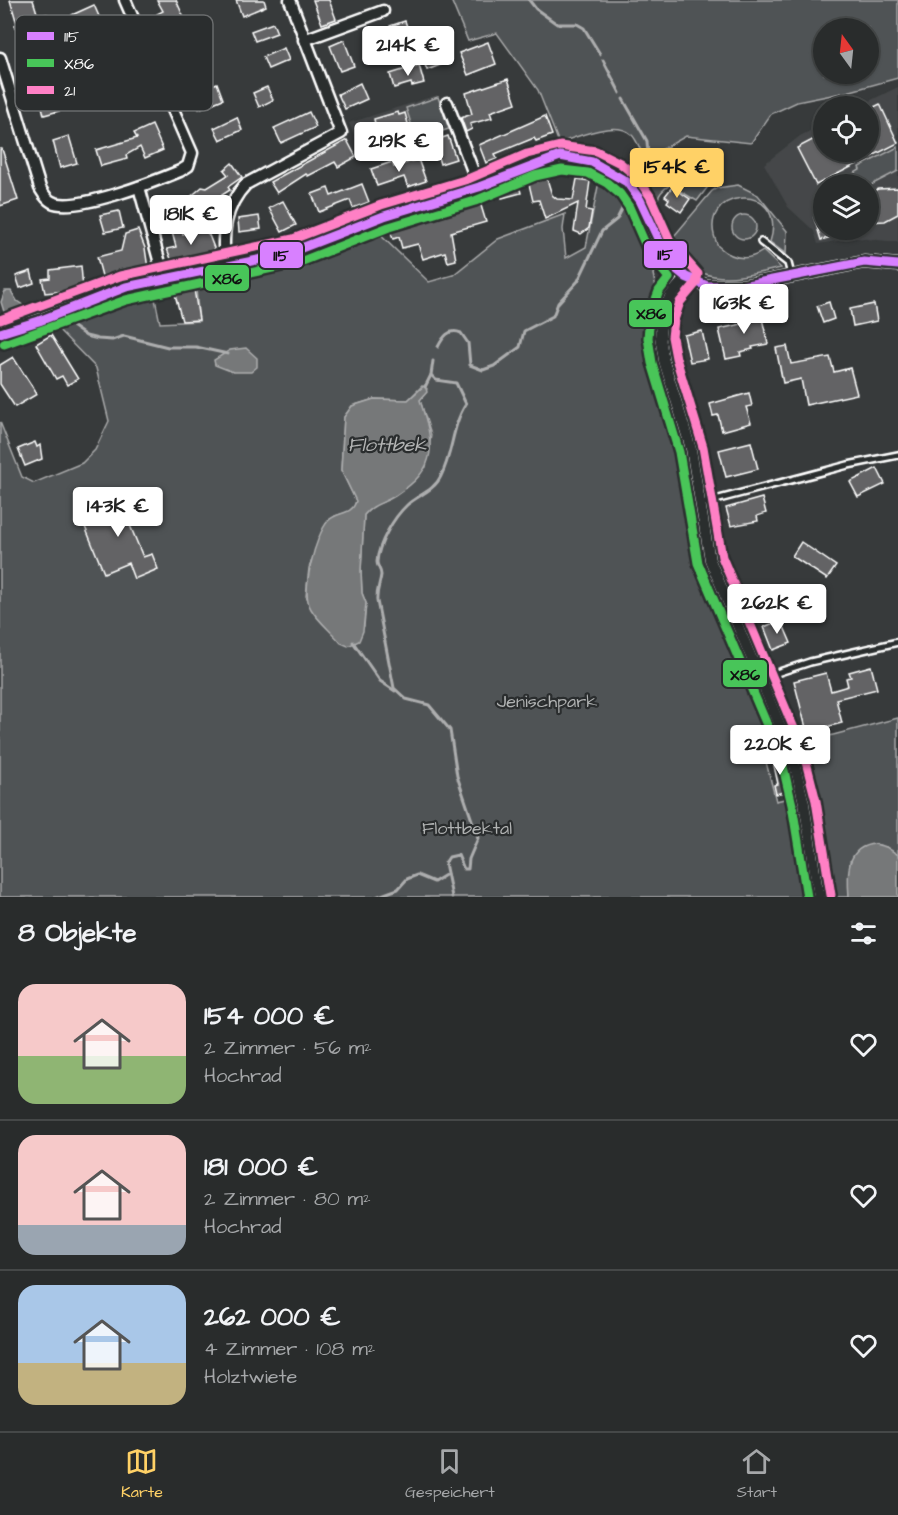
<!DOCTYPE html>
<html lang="de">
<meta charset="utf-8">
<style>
body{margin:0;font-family:"Architects Daughter",sans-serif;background:#353838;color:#f1f3f6;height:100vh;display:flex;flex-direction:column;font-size:22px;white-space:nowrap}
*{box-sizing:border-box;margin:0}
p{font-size:20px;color:#a5a7a9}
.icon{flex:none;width:33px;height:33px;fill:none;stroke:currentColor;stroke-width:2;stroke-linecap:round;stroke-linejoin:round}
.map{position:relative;height:897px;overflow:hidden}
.panel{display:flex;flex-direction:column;background:#292c2c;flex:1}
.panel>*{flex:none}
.needle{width:39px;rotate:345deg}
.fabs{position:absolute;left:813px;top:18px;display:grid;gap:12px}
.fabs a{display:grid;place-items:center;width:66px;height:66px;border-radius:50%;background:#292c2c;box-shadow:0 2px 4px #0004,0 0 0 2px #454848;font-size:30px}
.price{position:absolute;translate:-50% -51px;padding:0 14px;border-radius:6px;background:#fff;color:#222;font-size:20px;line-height:39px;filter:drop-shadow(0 2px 3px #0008)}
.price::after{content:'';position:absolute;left:50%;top:36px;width:18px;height:14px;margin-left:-9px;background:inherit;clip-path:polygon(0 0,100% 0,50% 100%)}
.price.current{background:#ffd166;color:#111}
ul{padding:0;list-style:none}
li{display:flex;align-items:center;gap:18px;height:150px;padding:0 18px}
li+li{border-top:2px solid #454848}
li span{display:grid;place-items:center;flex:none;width:168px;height:120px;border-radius:18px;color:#555}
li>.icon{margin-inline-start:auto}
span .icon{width:72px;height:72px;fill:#fffc;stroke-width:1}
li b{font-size:26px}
h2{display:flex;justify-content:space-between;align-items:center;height:72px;padding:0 18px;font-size:26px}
.dock{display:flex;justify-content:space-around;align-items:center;height:84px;border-top:2px solid #454848;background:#292c2c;font-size:16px;color:#a5a7a9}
.dock a{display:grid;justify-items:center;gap:3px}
.dock .current{color:#ffd166}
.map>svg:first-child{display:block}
</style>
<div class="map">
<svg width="898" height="897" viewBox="0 0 898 897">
<rect width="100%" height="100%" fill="#373a3b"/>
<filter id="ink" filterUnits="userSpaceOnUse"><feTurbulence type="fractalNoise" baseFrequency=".0167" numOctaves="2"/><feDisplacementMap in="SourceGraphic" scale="12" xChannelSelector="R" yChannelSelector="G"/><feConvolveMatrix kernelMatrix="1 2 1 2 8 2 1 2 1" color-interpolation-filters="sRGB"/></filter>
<g filter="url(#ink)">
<g fill="#444748" fill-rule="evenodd">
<path d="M898,87v155l-42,-4 -38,6 -4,-13 -26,-24 -24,-43 36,-28 23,-12 1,28h44v-46h-9zM824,184h44v46h-44z"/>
<polygon points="437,95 450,128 381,149 356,140 349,123"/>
</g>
<g fill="#505354" stroke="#a8a9aa" stroke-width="1.5" fill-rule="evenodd">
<path d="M451,0h447v78l-51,14 -50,10 -26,12 -20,29 -65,-7 -41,23c-4,-7 -8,-20 -14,-25 -15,-14 -56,3 -72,9l-21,-53 -41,-57 -29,8zM824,28h44v46h-44z"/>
<polygon points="438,97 449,129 416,139 406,108"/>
<polygon points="898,147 898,171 869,186 840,184 839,182 860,170 859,167"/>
<path d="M632,173l78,11 -13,17 -27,-16c-26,16 -2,29 -5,50l-21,-49z"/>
<path d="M600,176l8,4v3l4,-1c27,19 35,57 47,86l-6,6 2,10 9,7c-7,24 -19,53 -5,76l29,104 12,99 16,24 63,156 -15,4 12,47 21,-5v25l7,8 9,68h-813v-475l22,55 12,6 48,-20 13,-13 14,-29 -13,-53 -41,-42 49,-23 49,-14 7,34 39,-2 -4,-42 73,-11 23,-6 83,-33 55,53 24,-7 45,-36 67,-25 -2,15 3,29 20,-11zM422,386l5,3 -7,11 11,35 -5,32 -43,35 -9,3 -10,10 -3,56 1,22 4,10 -2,23 -38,-2 -9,-8 -11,-20 3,-28 17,-44 9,-8 13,-4 6,-5 2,-6 -15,-31 3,-53 8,-11 22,-7 34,1z"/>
<path d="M738,185l20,10 29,36 -1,23 -16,-12c20,-63 -80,-55 -52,4 14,13 29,16 45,5l18,17c-46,10 -83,22 -112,-26l43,-51 5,-3z"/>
<circle cx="744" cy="227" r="12"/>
<polygon points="898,718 898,855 886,847 875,844 850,861 849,897 827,897 811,794 795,745"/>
</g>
<g fill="#767879" stroke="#adaeaf" stroke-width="1.5">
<polygon points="5,291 11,291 17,301 33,312 14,318 5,315 1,302"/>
<polygon points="246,348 257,358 257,367 251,372 233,372 215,365 214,360 230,350"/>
<path d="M425,385l2,7 -7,8c14,45 20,67 -25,96 -11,7 -22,8 -31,19l-3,56 1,22 4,10 -3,28 -4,10 -11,5 -7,-3c-9,-11 -23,-22 -30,-34 -11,-17 5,-75 17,-88 9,-10 24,-5 28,-20l-15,-31 3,-53 8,-11 22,-7 34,1z"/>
<path d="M875,844l11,3 12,8v42h-49c-2,-23 -3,-51 26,-53z"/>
</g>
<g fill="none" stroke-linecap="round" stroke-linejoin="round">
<g stroke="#adaeaf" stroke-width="3">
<polyline points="529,0 536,9 557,24 577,24 584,28 600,54"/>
<polyline points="603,60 620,93"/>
<polyline points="623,99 647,141 648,156"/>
<polyline points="66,322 86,336 98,339 112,340 124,336 168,347 196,347 228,354"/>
<path d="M438,347c5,-10 11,-19 23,-14l7,10 2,22 13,5 11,-4 26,-19 4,-16 29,-15 5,-13 20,-22 24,-50 15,-12 8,-16"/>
<path d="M433,361l-2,14 5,5 20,3 10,21c-14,21 -13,49 -25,72 -7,15 -23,19 -34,29 -13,12 -29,39 -30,57 0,5 4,7 4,13 -1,9 -5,16 -4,26l17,87 12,11 23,6 21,25 7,46 21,62 -9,21 -1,10h-4l-6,-14 -9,2 -4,6 7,34"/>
<polyline points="425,387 431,375"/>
<polyline points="353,642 380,681 395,691"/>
<polyline points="376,897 398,889 407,879 417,875 434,882 447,874"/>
</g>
</g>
<g fill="#636465" stroke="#fff" stroke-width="1.5">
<polygon points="10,0 33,0 38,16 47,14 57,46 48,48 49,51 26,57 15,25 17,24"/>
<polygon points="157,0 176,0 184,18 163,28 157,14 163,11"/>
<polygon points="236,0 264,0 266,6 242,16"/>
<polygon points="313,0 329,0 336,19 322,24"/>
<polygon points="94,5 102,23 107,21 114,38 97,45 88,23 77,27 72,15"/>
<polygon points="405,21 414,46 400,51 390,26"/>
<polygon points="273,23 277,33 255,41 251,31"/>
<polygon points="344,40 354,66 340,71 330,46"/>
<polygon points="488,42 496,64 468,75 459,53"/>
<polygon points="284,48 289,60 268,69 263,57"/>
<polygon points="437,51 439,56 445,53 448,62 427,70 422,57"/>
<polygon points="419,65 424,83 412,86 411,83 394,88 390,74"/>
<polygon points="508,79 516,103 490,112 492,118 470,124 472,129 466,132 461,118 472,114 466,93"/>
<polygon points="217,83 223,99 199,109 192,94"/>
<polygon points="360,83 367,99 345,109 338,94"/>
<polygon points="267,87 273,100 259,107 253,93"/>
<polygon points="66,91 70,108 44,115 40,98"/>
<polygon points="880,104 898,143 816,185 797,148 824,134 824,152 868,152 868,110"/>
<polygon points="309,112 316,127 281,143 274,128"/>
<polygon points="398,112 399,115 405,113 412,138 382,146 379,134 371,136 368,126 375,124 374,119"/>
<polygon points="545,116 552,135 536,141 534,138 495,154 497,159 486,163 479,145"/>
<polygon points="237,117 242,130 220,140 214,128"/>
<polygon points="152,125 163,150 145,158 140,147 126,155 127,159 101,166 96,150 137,138 134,133"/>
<polygon points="69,136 77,163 60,168 53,141"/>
<polygon points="448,136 456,159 440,164 433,141"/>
<polygon points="347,140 356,157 338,167 335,162 308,176 306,174 277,193 270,182"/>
<polygon points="0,149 2,149 18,200 0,206"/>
<polygon points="418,159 426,181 408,187 404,177 377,186 371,169 392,162 394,167"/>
<polygon points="232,163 242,177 228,187 230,190 205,206 211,214 204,220 188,199 202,187 207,188 228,175 224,170"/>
<polygon points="547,179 552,195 557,199 573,200 577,179 590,181 586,210 592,211 589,228 581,234 574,231 578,203 545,219 539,200 533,201 529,184"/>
<polygon points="518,181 521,193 502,198 499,187"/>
<polygon points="362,184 369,202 353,208 350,200 319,212 312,194 328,188 331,196"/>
<polygon points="672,187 690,199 681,212 667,202 669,199 665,196"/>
<polygon points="898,188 898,214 885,221 868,222 868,193 878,189"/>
<polygon points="479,199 486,222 451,232 456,260 448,262 445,252 423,259 418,244 402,248 399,237 393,239 389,228 411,220 414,224 435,217 433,212"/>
<polygon points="283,201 296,225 282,232 269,208"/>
<polygon points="119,211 123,228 105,232 100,215"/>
<polygon points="824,214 824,230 846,230 847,232 821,240 814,217"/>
<polygon points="259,216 261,229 239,232 238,219"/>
<polygon points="203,227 209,235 216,253 174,266 167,249 176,247 172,232 182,229 183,234"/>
<polygon points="138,230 145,248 148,269 109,277 109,275 102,276 97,257 121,251 125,234"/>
<polygon points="81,266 83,289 45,293 42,279 50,278 50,270"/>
<polygon points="31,271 34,283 20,288 16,276"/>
<polygon points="193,283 199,320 182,321 173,287"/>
<polygon points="829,302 834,319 823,323 817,306"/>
<polygon points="874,304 877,321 853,326 850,309"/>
<polygon points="760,310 768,344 752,347 753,349 740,352 741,356 726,359 719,329 742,324 740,314"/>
<polygon points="702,331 708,359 690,362 684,335"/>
<polygon points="51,335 78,379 67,385 62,376 56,379 36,344"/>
<polygon points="787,346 791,364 830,357 834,372 850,368 857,394 806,405 801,379 783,383 776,348"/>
<polygon points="13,357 37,394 15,407 0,384 0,365"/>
<polygon points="749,393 752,406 746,407 751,423 722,431 718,415 713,416 710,404"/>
<polygon points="35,442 37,447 40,445 42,459 25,466 18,449"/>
<polygon points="751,442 758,469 726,477 719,450"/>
<polygon points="877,468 885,484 858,497 850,482"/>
<polygon points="143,492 148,504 125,513 143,557 152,554 158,569 134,579 128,563 104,573 81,517"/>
<polygon points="762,498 766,513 757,516 758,521 731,526 726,508"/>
<polygon points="801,542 836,566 827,579 792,556"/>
<polygon points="781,620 791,643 773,650 764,627"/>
<polygon points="871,666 877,689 836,699 842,723 807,732 794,681 826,673 831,691 848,686 846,678 851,677 849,672"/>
<polygon points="775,751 791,790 776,794 774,785 778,784 771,752"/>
</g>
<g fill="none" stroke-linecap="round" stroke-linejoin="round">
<defs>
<g id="service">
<polyline points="761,242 788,263 791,275"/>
<polyline points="700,504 848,465 898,455"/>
<polyline points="761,678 810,662 898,642"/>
</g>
<g id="minor">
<polyline points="304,40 383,11"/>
<path d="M0,58l40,130c3,5 6,11 12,14 23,11 104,-21 128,-31l8,-5 4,-13 -67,-153"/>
<polyline points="447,103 479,187"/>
<polyline points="139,187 164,278"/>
<path d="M225,264c-3,-30 -1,-57 21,-80l95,-51 -51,-133"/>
<polyline points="686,277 670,296 662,317 660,337 664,361 691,449 710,560 792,754 804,803 819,897"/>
<polyline points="0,333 39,321 126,287 286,254 384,216 479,187 560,156 592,162 627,182 640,200 670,264 686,277 707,286 742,286 864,262 898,265"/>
</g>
</defs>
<use href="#service" stroke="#fff" stroke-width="10"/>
<use href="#minor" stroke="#fff" stroke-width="15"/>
<use href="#service" stroke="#2a2d2e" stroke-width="5"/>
<use href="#minor" stroke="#2a2d2e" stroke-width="10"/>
<defs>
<polyline id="bus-1" points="0,333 39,321 126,287 286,254 384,216 479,187 560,156 592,162 627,182 640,200 670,264 686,277 707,286 742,286 864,262 898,265"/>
<polyline id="bus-2" points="4,344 126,300 300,262 389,227 475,201 535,176 562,170 588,173 607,183 620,194 629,207 650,255 669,278 659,291 650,315 648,338 652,363 679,452 698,563 781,758 792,805 807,897"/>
<polyline id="bus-3" points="0,320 120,276 293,239 381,205 468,179 527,154 560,146 596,151 620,163 637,177 650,196 671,243 698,274 696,283 680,302 674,320 672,337 676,358 703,447 722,557 803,750 816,801 831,895"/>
</defs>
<use href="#bus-1" stroke="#2a2d2e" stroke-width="14"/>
<use href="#bus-2" stroke="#2a2d2e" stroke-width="14"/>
<use href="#bus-3" stroke="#2a2d2e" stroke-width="14"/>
<use href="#bus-1" stroke="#d880ff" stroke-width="9"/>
<use href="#bus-2" stroke="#48c559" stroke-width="9"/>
<use href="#bus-3" stroke="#ff80c5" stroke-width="9"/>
</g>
</g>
<g text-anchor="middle" stroke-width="4.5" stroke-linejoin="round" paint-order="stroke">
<g font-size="18" fill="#b0b2b2" stroke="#2a2d2e">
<text x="547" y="707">Jenischpark</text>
<text x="467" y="834">Flottbektal</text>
</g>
<g font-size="20" font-style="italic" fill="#b4b5b5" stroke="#2a2d2e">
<text x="387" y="451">Flottbek</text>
</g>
</g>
<rect x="15" y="15" width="198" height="96" rx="9" fill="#2a2d2e" stroke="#6a6c6d" stroke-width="1.5"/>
<rect x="27" y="32" width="27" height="8" fill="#d880ff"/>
<rect x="27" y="59" width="27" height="8" fill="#48c559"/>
<rect x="27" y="86" width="27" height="8" fill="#ff80c5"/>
<g font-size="16" fill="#fff">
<text x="64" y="42">115</text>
<text x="64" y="69">X86</text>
<text x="64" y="96">21</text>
</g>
<g stroke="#2a2d2e" stroke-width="2">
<rect x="643" y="240" width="45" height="29" rx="6" fill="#d880ff"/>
<rect x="259" y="241" width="45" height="28" rx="6" fill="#d880ff"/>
<rect x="204" y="264" width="46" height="28" rx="6" fill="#48c559"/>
<rect x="628" y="299" width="45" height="29" rx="6" fill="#48c559"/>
<rect x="722" y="659" width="46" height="29" rx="6" fill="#48c559"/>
</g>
<g font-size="16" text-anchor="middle" font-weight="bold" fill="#111">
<text x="665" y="260">115</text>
<text x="281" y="261">115</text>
<text x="227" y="284">X86</text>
<text x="651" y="319">X86</text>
<text x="745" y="680">X86</text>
</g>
</svg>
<div class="fabs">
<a><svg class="needle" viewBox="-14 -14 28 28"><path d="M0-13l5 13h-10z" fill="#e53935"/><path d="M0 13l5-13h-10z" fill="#a5a7a9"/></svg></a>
<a><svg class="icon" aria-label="locate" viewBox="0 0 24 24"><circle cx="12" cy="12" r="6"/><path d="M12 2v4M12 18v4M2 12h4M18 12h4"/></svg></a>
<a><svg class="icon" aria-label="layers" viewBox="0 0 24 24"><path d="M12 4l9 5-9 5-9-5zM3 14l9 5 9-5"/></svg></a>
</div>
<b class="price" style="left:408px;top:77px">214K €</b>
<b class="price" style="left:399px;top:173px">219K €</b>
<b class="price current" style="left:677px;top:199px">154K €</b>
<b class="price" style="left:191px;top:246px">181K €</b>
<b class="price" style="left:744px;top:335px">163K €</b>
<b class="price" style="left:118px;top:538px">143K €</b>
<b class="price" style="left:777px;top:635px">262K €</b>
<b class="price" style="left:780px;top:776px">220K €</b>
</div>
<section class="panel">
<h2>8 Objekte<svg class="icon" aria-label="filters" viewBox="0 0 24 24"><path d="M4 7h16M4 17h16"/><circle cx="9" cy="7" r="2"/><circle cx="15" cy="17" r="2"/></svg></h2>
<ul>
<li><span style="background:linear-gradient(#f6c9c9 60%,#8fb573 0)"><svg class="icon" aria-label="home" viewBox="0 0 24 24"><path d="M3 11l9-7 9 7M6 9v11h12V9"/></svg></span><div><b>154 000 €</b><p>2 Zimmer · 56 m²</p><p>Hochrad</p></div><svg class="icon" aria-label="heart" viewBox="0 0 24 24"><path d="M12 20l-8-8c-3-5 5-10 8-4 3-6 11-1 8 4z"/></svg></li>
<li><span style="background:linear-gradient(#f6c9c9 75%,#9aa5b1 0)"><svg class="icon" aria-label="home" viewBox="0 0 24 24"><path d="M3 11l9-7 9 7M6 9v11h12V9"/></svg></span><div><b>181 000 €</b><p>2 Zimmer · 80 m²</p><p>Hochrad</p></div><svg class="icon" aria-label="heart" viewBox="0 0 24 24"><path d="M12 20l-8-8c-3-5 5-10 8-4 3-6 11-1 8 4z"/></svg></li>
<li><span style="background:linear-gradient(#a9c7e8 65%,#c2b280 0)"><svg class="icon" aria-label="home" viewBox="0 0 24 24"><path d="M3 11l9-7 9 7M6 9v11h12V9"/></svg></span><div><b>262 000 €</b><p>4 Zimmer · 108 m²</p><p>Holztwiete</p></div><svg class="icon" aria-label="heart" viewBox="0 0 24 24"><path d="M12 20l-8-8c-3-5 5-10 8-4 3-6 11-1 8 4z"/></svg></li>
</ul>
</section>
<nav class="dock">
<a class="current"><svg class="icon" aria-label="map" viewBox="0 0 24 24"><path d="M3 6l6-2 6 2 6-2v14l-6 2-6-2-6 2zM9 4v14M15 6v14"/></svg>Karte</a>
<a><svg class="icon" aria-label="saved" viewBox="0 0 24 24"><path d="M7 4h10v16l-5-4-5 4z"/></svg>Gespeichert</a>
<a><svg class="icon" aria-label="home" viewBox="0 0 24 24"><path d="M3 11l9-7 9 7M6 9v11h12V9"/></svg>Start</a>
</nav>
